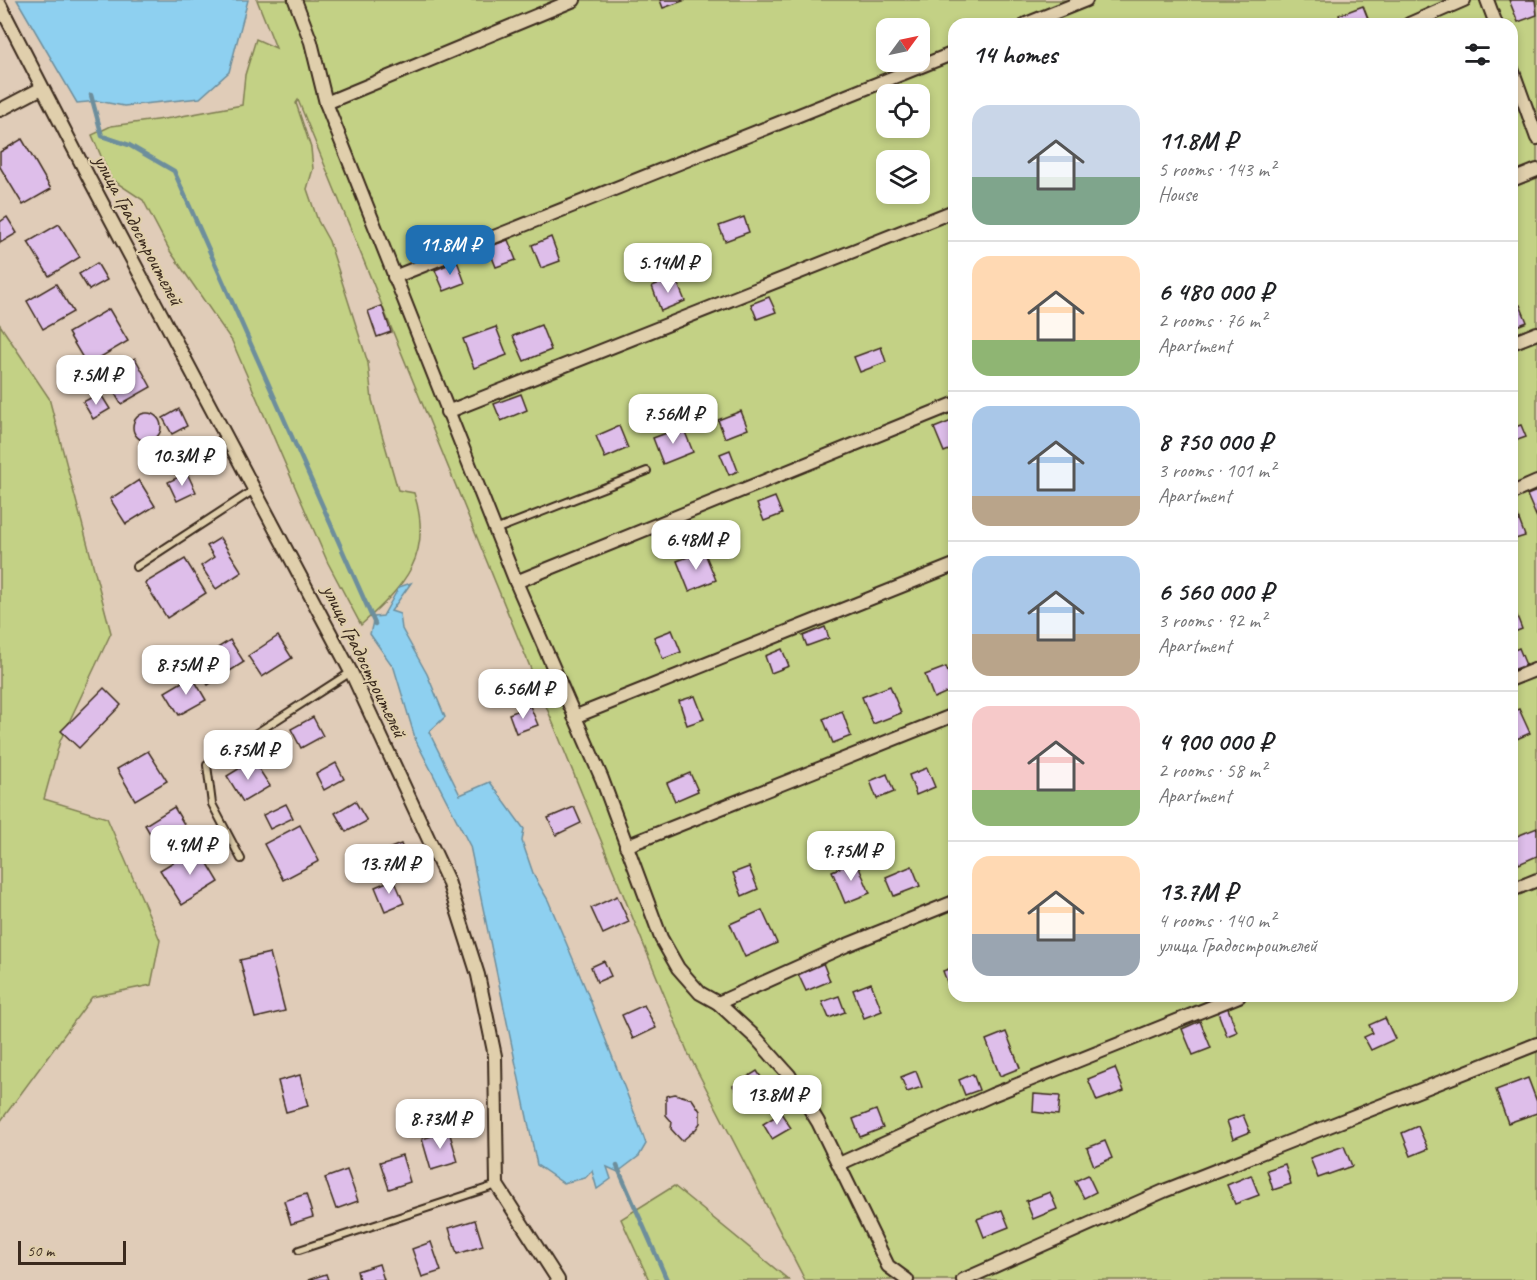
<!DOCTYPE html>
<meta charset="utf-8">
<style>
body{margin:0;font-family:Caveat,sans-serif;background:#f6f6f6;color:#202124;height:100vh;display:flex;flex-direction:column;font-size:22px;white-space:nowrap}
*{box-sizing:border-box;margin:0}
p{font-size:20px;color:#757577}
.icon{flex:none;width:33px;height:33px;fill:none;stroke:currentColor;stroke-width:2;stroke-linecap:round;stroke-linejoin:round}
.map{position:relative;flex:1;overflow:hidden}
.panel{position:absolute;left:948px;top:18px;width:570px;height:984px;display:flex;flex-direction:column;background:#fff;border-radius:18px;box-shadow:0 3px 9px #0003}
.panel>*{flex:none}
.needle{width:39px;rotate:57deg}
.controls{position:absolute;left:876px;top:18px;display:grid;gap:12px}
.controls a{display:grid;place-items:center;width:54px;height:54px;border-radius:12px;background:#fff;box-shadow:0 3px 9px #0003;font-size:30px}
.scale{position:absolute;left:18px;bottom:15px;width:108px;box-sizing:border-box;padding-left:6px;border:3px solid #3b2a1e;border-top:0;font-size:16px;line-height:21px;white-space:nowrap;color:#3b2a1e;-webkit-text-stroke:4px #e0cfac;paint-order:stroke}
.price{position:absolute;translate:-50% -51px;padding:0 14px;border-radius:12px;background:#fff;color:#222;font-size:20px;line-height:39px;filter:drop-shadow(0 2px 3px #0008)}
.price::after{content:'';position:absolute;left:50%;top:36px;width:18px;height:14px;margin-left:-9px;background:inherit;clip-path:polygon(0 0,100% 0,50% 100%)}
.price.on{background:#1f6fb2;color:#fff}
ul{padding:0;list-style:none}
li{display:flex;align-items:center;gap:18px;height:150px;padding:0 24px}
li+li{border-top:2px solid #e0e0e0}
li span{display:grid;place-items:center;flex:none;width:168px;height:120px;border-radius:18px;color:#555}
li>.icon{margin-inline-start:auto}
span .icon{width:72px;height:72px;fill:#fffc;stroke-width:1}
li b{font-size:26px}
h2{display:flex;justify-content:space-between;align-items:center;height:72px;padding:0 24px;font-size:26px}
.map>svg:first-child{display:block}
</style>
<div class="map">
<svg width="1537" height="1280" viewBox="0 0 1537 1280">
<rect width="100%" height="100%" fill="#e0ccb8"/>
<filter id="ink" filterUnits="userSpaceOnUse"><feTurbulence type="fractalNoise" baseFrequency=".0167" numOctaves="2"/><feDisplacementMap in="SourceGraphic" scale="12" xChannelSelector="R" yChannelSelector="G"/><feConvolveMatrix kernelMatrix="1 2 1 2 8 2 1 2 1" color-interpolation-filters="sRGB"/></filter>
<g filter="url(#ink)">
<g fill="#c3d185" stroke="#7f7e52" stroke-width="1.5" fill-rule="evenodd">
<path d="M257,0h1280v1280h-732l-117,-227 -390,-953 -2,3 15,45 2,21 -6,20 11,32 11,20 39,122 4,37 26,90 16,3c20,62 -9,92 -53,132l-33,-62 -96,-222 -62,-90 -27,-51 -32,-21 -19,-44 19,-9 60,-8 71,-13 3,-30 11,-36 20,9zM954,24h558v972h-558zM886,28h34v34h-34zM886,94h34v34h-34zM886,160h34v34h-34z"/>
<polygon points="0,325 49,398 111,633 60,741 44,799 107,818 160,940 151,985 92,997 0,1122"/>
<polygon points="674,1186 789,1280 649,1280 621,1219"/>
</g>
<g fill="#8ed0f0" stroke="#6d8e9c" stroke-width="1.5">
<polygon points="17,0 248,0 229,72 200,98 124,106 98,101 77,103"/>
<polygon points="411,583 391,611 400,614 402,629 427,674 445,717 429,732 460,795 490,782 524,829 522,841 534,876 548,900 587,992 643,1135 646,1144 639,1156 618,1172 607,1167 611,1179 597,1189 592,1171 585,1178 563,1183 537,1165 470,846 416,741 394,668 370,634 374,617 383,616 399,587"/>
</g>
<g fill="none" stroke-linecap="round" stroke-linejoin="round">
<g stroke="#6d8e9c" stroke-width="4.5">
<polyline points="91,95 102,136 129,145 174,171 375,624"/>
<polyline points="617,1166 667,1280"/>
</g>
</g>
<g fill="#debeea" stroke="#3b2a1e" stroke-width="1.5">
<polygon points="660,0 682,0 683,1 663,8"/>
<polygon points="1509,0 1535,0 1537,15 1518,22"/>
<polygon points="1363,6 1370,24 1342,24 1339,15"/>
<polygon points="22,139 51,189 23,205 0,167 0,152"/>
<polygon points="7,217 17,233 0,243 0,222"/>
<polygon points="744,217 749,232 725,241 719,226"/>
<polygon points="59,224 80,257 49,276 28,242"/>
<polygon points="551,237 560,261 541,268 532,245"/>
<polygon points="508,240 516,260 496,267 488,247"/>
<polygon points="457,261 465,283 444,291 435,270"/>
<polygon points="97,263 107,280 89,290 79,274"/>
<polygon points="675,277 685,301 661,311 652,286"/>
<polygon points="56,284 73,312 43,329 27,301"/>
<polygon points="769,297 776,312 757,319 751,304"/>
<polygon points="1520,305 1527,322 1512,328 1512,308"/>
<polygon points="382,306 391,332 377,337 368,311"/>
<polygon points="109,309 128,341 87,365 68,333"/>
<polygon points="541,325 551,350 524,361 513,336"/>
<polygon points="496,327 507,355 474,368 463,339"/>
<polygon points="881,347 886,362 860,372 854,357"/>
<polygon points="135,358 151,387 121,404 104,375"/>
<polygon points="100,393 110,409 93,419 83,402"/>
<polygon points="521,394 527,410 501,421 494,404"/>
<polygon points="179,409 187,426 172,434 163,418"/>
<polygon points="741,411 748,429 725,438 718,420"/>
<circle cx="147" cy="427" r="14"/>
<polygon points="954,420 954,448 944,452 934,428"/>
<polygon points="1521,425 1526,437 1512,442 1512,428"/>
<polygon points="619,426 628,448 605,458 596,436"/>
<polygon points="683,427 693,452 663,464 653,438"/>
<polygon points="730,450 738,471 729,475 720,454"/>
<polygon points="187,473 196,492 177,501 168,482"/>
<polygon points="139,480 155,506 126,524 110,499"/>
<polygon points="1537,491 1537,518 1527,495"/>
<polygon points="775,497 782,514 764,521 757,504"/>
<polygon points="1515,509 1525,536 1512,540 1512,510"/>
<polygon points="220,538 242,572 216,589 201,566 214,557 207,546"/>
<polygon points="704,551 716,580 689,591 677,561"/>
<polygon points="185,559 206,593 167,618 145,583"/>
<polygon points="1512,603 1522,629 1512,633"/>
<polygon points="825,627 829,638 807,646 803,636"/>
<polygon points="672,630 681,652 663,659 654,637"/>
<polygon points="278,636 292,658 262,677 248,656"/>
<polygon points="230,640 244,662 208,685 194,663"/>
<polygon points="1519,648 1526,665 1513,670 1512,651"/>
<polygon points="782,649 789,666 771,673 765,656"/>
<polygon points="946,667 954,689 934,698 925,675"/>
<polygon points="192,676 206,700 179,715 165,692"/>
<polygon points="890,686 901,713 873,724 862,697"/>
<polygon points="104,688 121,705 79,748 61,731"/>
<polygon points="695,696 704,719 687,725 679,701"/>
<polygon points="530,706 538,725 516,733 509,714"/>
<polygon points="1519,709 1530,733 1512,741 1512,712"/>
<polygon points="842,711 851,736 833,743 823,719"/>
<polygon points="313,717 323,736 301,748 291,729"/>
<polygon points="148,751 167,781 135,800 117,769"/>
<polygon points="253,760 270,786 243,802 227,776"/>
<polygon points="336,763 344,779 324,790 316,774"/>
<polygon points="927,768 935,787 916,795 909,775"/>
<polygon points="690,773 698,791 675,801 667,783"/>
<polygon points="887,774 894,792 877,799 870,781"/>
<polygon points="355,801 367,821 346,832 335,813"/>
<polygon points="286,804 293,818 270,829 263,815"/>
<polygon points="174,807 191,836 162,854 145,825"/>
<polygon points="574,807 581,823 556,835 548,818"/>
<polygon points="300,825 319,861 283,880 264,844"/>
<polygon points="1537,828 1537,856 1519,864 1512,846 1512,838"/>
<polygon points="401,844 408,862 387,871 380,852"/>
<polygon points="198,847 219,882 182,905 160,870"/>
<polygon points="856,861 870,893 845,903 832,871"/>
<polygon points="912,866 920,886 894,896 886,877"/>
<polygon points="749,867 758,889 742,896 733,873"/>
<polygon points="394,879 404,903 385,911 375,887"/>
<polygon points="617,896 629,922 603,934 591,908"/>
<polygon points="762,910 777,943 745,957 730,924"/>
<polygon points="270,953 285,1011 255,1018 240,960"/>
<polygon points="604,961 611,976 597,982 591,967"/>
<polygon points="823,963 830,981 806,991 798,974"/>
<polygon points="954,967 954,995 952,995 943,971"/>
<polygon points="871,983 882,1011 864,1018 853,990"/>
<polygon points="839,996 845,1012 829,1018 822,1002"/>
<polygon points="644,1005 656,1028 633,1039 622,1015"/>
<polygon points="1227,1006 1237,1032 1227,1036 1217,1010"/>
<polygon points="1385,1018 1395,1039 1371,1050 1364,1037 1373,1033 1369,1025"/>
<polygon points="1200,1021 1211,1048 1193,1055 1182,1029"/>
<polygon points="1006,1032 1020,1068 1000,1076 986,1040"/>
<polygon points="1115,1068 1124,1091 1097,1101 1088,1079"/>
<polygon points="757,1071 773,1096 749,1110 733,1086"/>
<polygon points="916,1071 922,1087 907,1092 901,1077"/>
<polygon points="973,1074 979,1090 965,1095 959,1080"/>
<polygon points="300,1075 308,1106 286,1112 278,1081"/>
<polygon points="1528,1078 1537,1102 1537,1113 1508,1123 1496,1090"/>
<polygon points="675,1094 692,1099 700,1111 700,1123 696,1129 682,1141 671,1129 672,1122 666,1115 666,1096"/>
<polygon points="1034,1094 1060,1096 1058,1115 1033,1112"/>
<polygon points="876,1110 883,1128 860,1137 853,1119"/>
<polygon points="781,1113 791,1128 772,1139 763,1124"/>
<polygon points="1243,1115 1250,1132 1233,1139 1227,1121"/>
<polygon points="1418,1126 1428,1149 1411,1156 1402,1133"/>
<polygon points="449,1131 458,1162 431,1170 422,1139"/>
<polygon points="1105,1141 1112,1158 1094,1166 1087,1148"/>
<polygon points="1344,1146 1352,1166 1318,1178 1310,1158"/>
<polygon points="402,1155 410,1182 389,1189 380,1162"/>
<polygon points="1285,1164 1291,1184 1273,1190 1267,1170"/>
<polygon points="347,1170 358,1201 336,1209 325,1178"/>
<polygon points="1088,1175 1096,1192 1084,1198 1075,1181"/>
<polygon points="1251,1175 1259,1195 1235,1204 1227,1185"/>
<polygon points="1050,1192 1057,1209 1033,1219 1026,1201"/>
<polygon points="306,1194 313,1217 291,1224 284,1201"/>
<polygon points="1002,1210 1009,1227 984,1237 977,1219"/>
<polygon points="475,1220 483,1246 457,1254 449,1228"/>
<polygon points="431,1242 441,1271 422,1277 412,1249"/>
<polygon points="379,1264 384,1280 359,1280 357,1271"/>
<polygon points="326,1274 328,1280 308,1280"/>
</g>
<g fill="none" stroke-linecap="round" stroke-linejoin="round">
<defs>
<g id="service">
<polyline points="495,530 647,471"/>
<polyline points="136,567 254,490"/>
<polyline points="241,859 212,804 207,765 351,672"/>
<polyline points="299,1250 497,1185"/>
</g>
<g id="minor">
<polyline points="295,0 311,42 326,103 516,582 602,779 661,938 678,968 700,993 718,1003 756,1038 789,1075 818,1122 888,1266 907,1280"/>
<polyline points="1487,0 1496,24"/>
<polyline points="0,5 90,180 351,672 448,881 478,975 495,1056 497,1185 558,1280"/>
<polyline points="1026,24 1086,0"/>
<polyline points="1409,24 1464,0"/>
<polyline points="1512,69 1537,138"/>
<polyline points="326,103 574,0"/>
<polyline points="0,110 42,88"/>
<polyline points="1512,180 1537,170"/>
<polyline points="394,277 954,53"/>
<polyline points="1512,343 1537,333"/>
<polyline points="447,412 954,211"/>
<polyline points="1512,493 1537,482"/>
<polyline points="516,582 954,404"/>
<polyline points="1512,679 1537,669"/>
<polyline points="574,717 954,565"/>
<polyline points="626,846 954,715"/>
<polyline points="1512,890 1537,880"/>
<polyline points="718,1003 847,945 954,902"/>
<polyline points="839,1164 992,1095 1239,996"/>
<polyline points="963,1280 1164,1191 1537,1044"/>
</g>
</defs>
<use href="#service" stroke="#3b2a1e" stroke-width="10"/>
<use href="#minor" stroke="#3b2a1e" stroke-width="16"/>
<use href="#service" stroke="#e0cfac" stroke-width="6"/>
<use href="#minor" stroke="#e0cfac" stroke-width="12"/>
</g>
</g>
<g text-anchor="middle" stroke-width="4.5" stroke-linejoin="round" paint-order="stroke">
<g font-size="21" fill="#3b2a1e" stroke="#e0cfac">
<text transform="translate(139 230) rotate(62)" y="7">улица Градостроителей</text>
<text transform="translate(365 661) rotate(64)" y="7">улица Градостроителей</text>
</g>
</g>
</svg>
<div class="controls">
<a><svg class="needle" viewBox="-14 -14 28 28"><path d="M0-13l5 13h-10z" fill="#e53935"/><path d="M0 13l5-13h-10z" fill="#757577"/></svg></a>
<a><svg class="icon" aria-label="locate" viewBox="0 0 24 24"><circle cx="12" cy="12" r="6"/><path d="M12 2v4M12 18v4M2 12h4M18 12h4"/></svg></a>
<a><svg class="icon" aria-label="layers" viewBox="0 0 24 24"><path d="M12 4l9 5-9 5-9-5zM3 14l9 5 9-5"/></svg></a>
</div>
<div class="scale">50 m</div>
<b class="price on" style="left:450px;top:276px">11.8M ₽</b>
<b class="price" style="left:668px;top:294px">5.14M ₽</b>
<b class="price" style="left:96px;top:406px">7.5M ₽</b>
<b class="price" style="left:673px;top:445px">7.56M ₽</b>
<b class="price" style="left:182px;top:487px">10.3M ₽</b>
<b class="price" style="left:696px;top:571px">6.48M ₽</b>
<b class="price" style="left:186px;top:696px">8.75M ₽</b>
<b class="price" style="left:523px;top:720px">6.56M ₽</b>
<b class="price" style="left:248px;top:781px">6.75M ₽</b>
<b class="price" style="left:190px;top:876px">4.9M ₽</b>
<b class="price" style="left:851px;top:882px">9.75M ₽</b>
<b class="price" style="left:389px;top:895px">13.7M ₽</b>
<b class="price" style="left:777px;top:1126px">13.8M ₽</b>
<b class="price" style="left:440px;top:1150px">8.73M ₽</b>
<section class="panel">
<h2>14 homes<svg class="icon" aria-label="filters" viewBox="0 0 24 24"><path d="M4 7h16M4 17h16"/><circle cx="9" cy="7" r="2"/><circle cx="15" cy="17" r="2"/></svg></h2>
<ul>
<li><span style="background:linear-gradient(#c9d6e8 60%,#7fa58c 0)"><svg class="icon" aria-label="home" viewBox="0 0 24 24"><path d="M3 11l9-7 9 7M6 9v11h12V9"/></svg></span><div><b>11.8M ₽</b><p>5 rooms · 143 m²</p><p>House</p></div></li>
<li><span style="background:linear-gradient(#ffd9b3 70%,#8fb573 0)"><svg class="icon" aria-label="home" viewBox="0 0 24 24"><path d="M3 11l9-7 9 7M6 9v11h12V9"/></svg></span><div><b>6 480 000 ₽</b><p>2 rooms · 76 m²</p><p>Apartment</p></div></li>
<li><span style="background:linear-gradient(#a9c7e8 75%,#b9a48a 0)"><svg class="icon" aria-label="home" viewBox="0 0 24 24"><path d="M3 11l9-7 9 7M6 9v11h12V9"/></svg></span><div><b>8 750 000 ₽</b><p>3 rooms · 101 m²</p><p>Apartment</p></div></li>
<li><span style="background:linear-gradient(#a9c7e8 65%,#b9a48a 0)"><svg class="icon" aria-label="home" viewBox="0 0 24 24"><path d="M3 11l9-7 9 7M6 9v11h12V9"/></svg></span><div><b>6 560 000 ₽</b><p>3 rooms · 92 m²</p><p>Apartment</p></div></li>
<li><span style="background:linear-gradient(#f6c9c9 70%,#8fb573 0)"><svg class="icon" aria-label="home" viewBox="0 0 24 24"><path d="M3 11l9-7 9 7M6 9v11h12V9"/></svg></span><div><b>4 900 000 ₽</b><p>2 rooms · 58 m²</p><p>Apartment</p></div></li>
<li><span style="background:linear-gradient(#ffd9b3 65%,#9aa5b1 0)"><svg class="icon" aria-label="home" viewBox="0 0 24 24"><path d="M3 11l9-7 9 7M6 9v11h12V9"/></svg></span><div><b>13.7M ₽</b><p>4 rooms · 140 m²</p><p>улица Градостроителей</p></div></li>
</ul>
</section>
</div>
